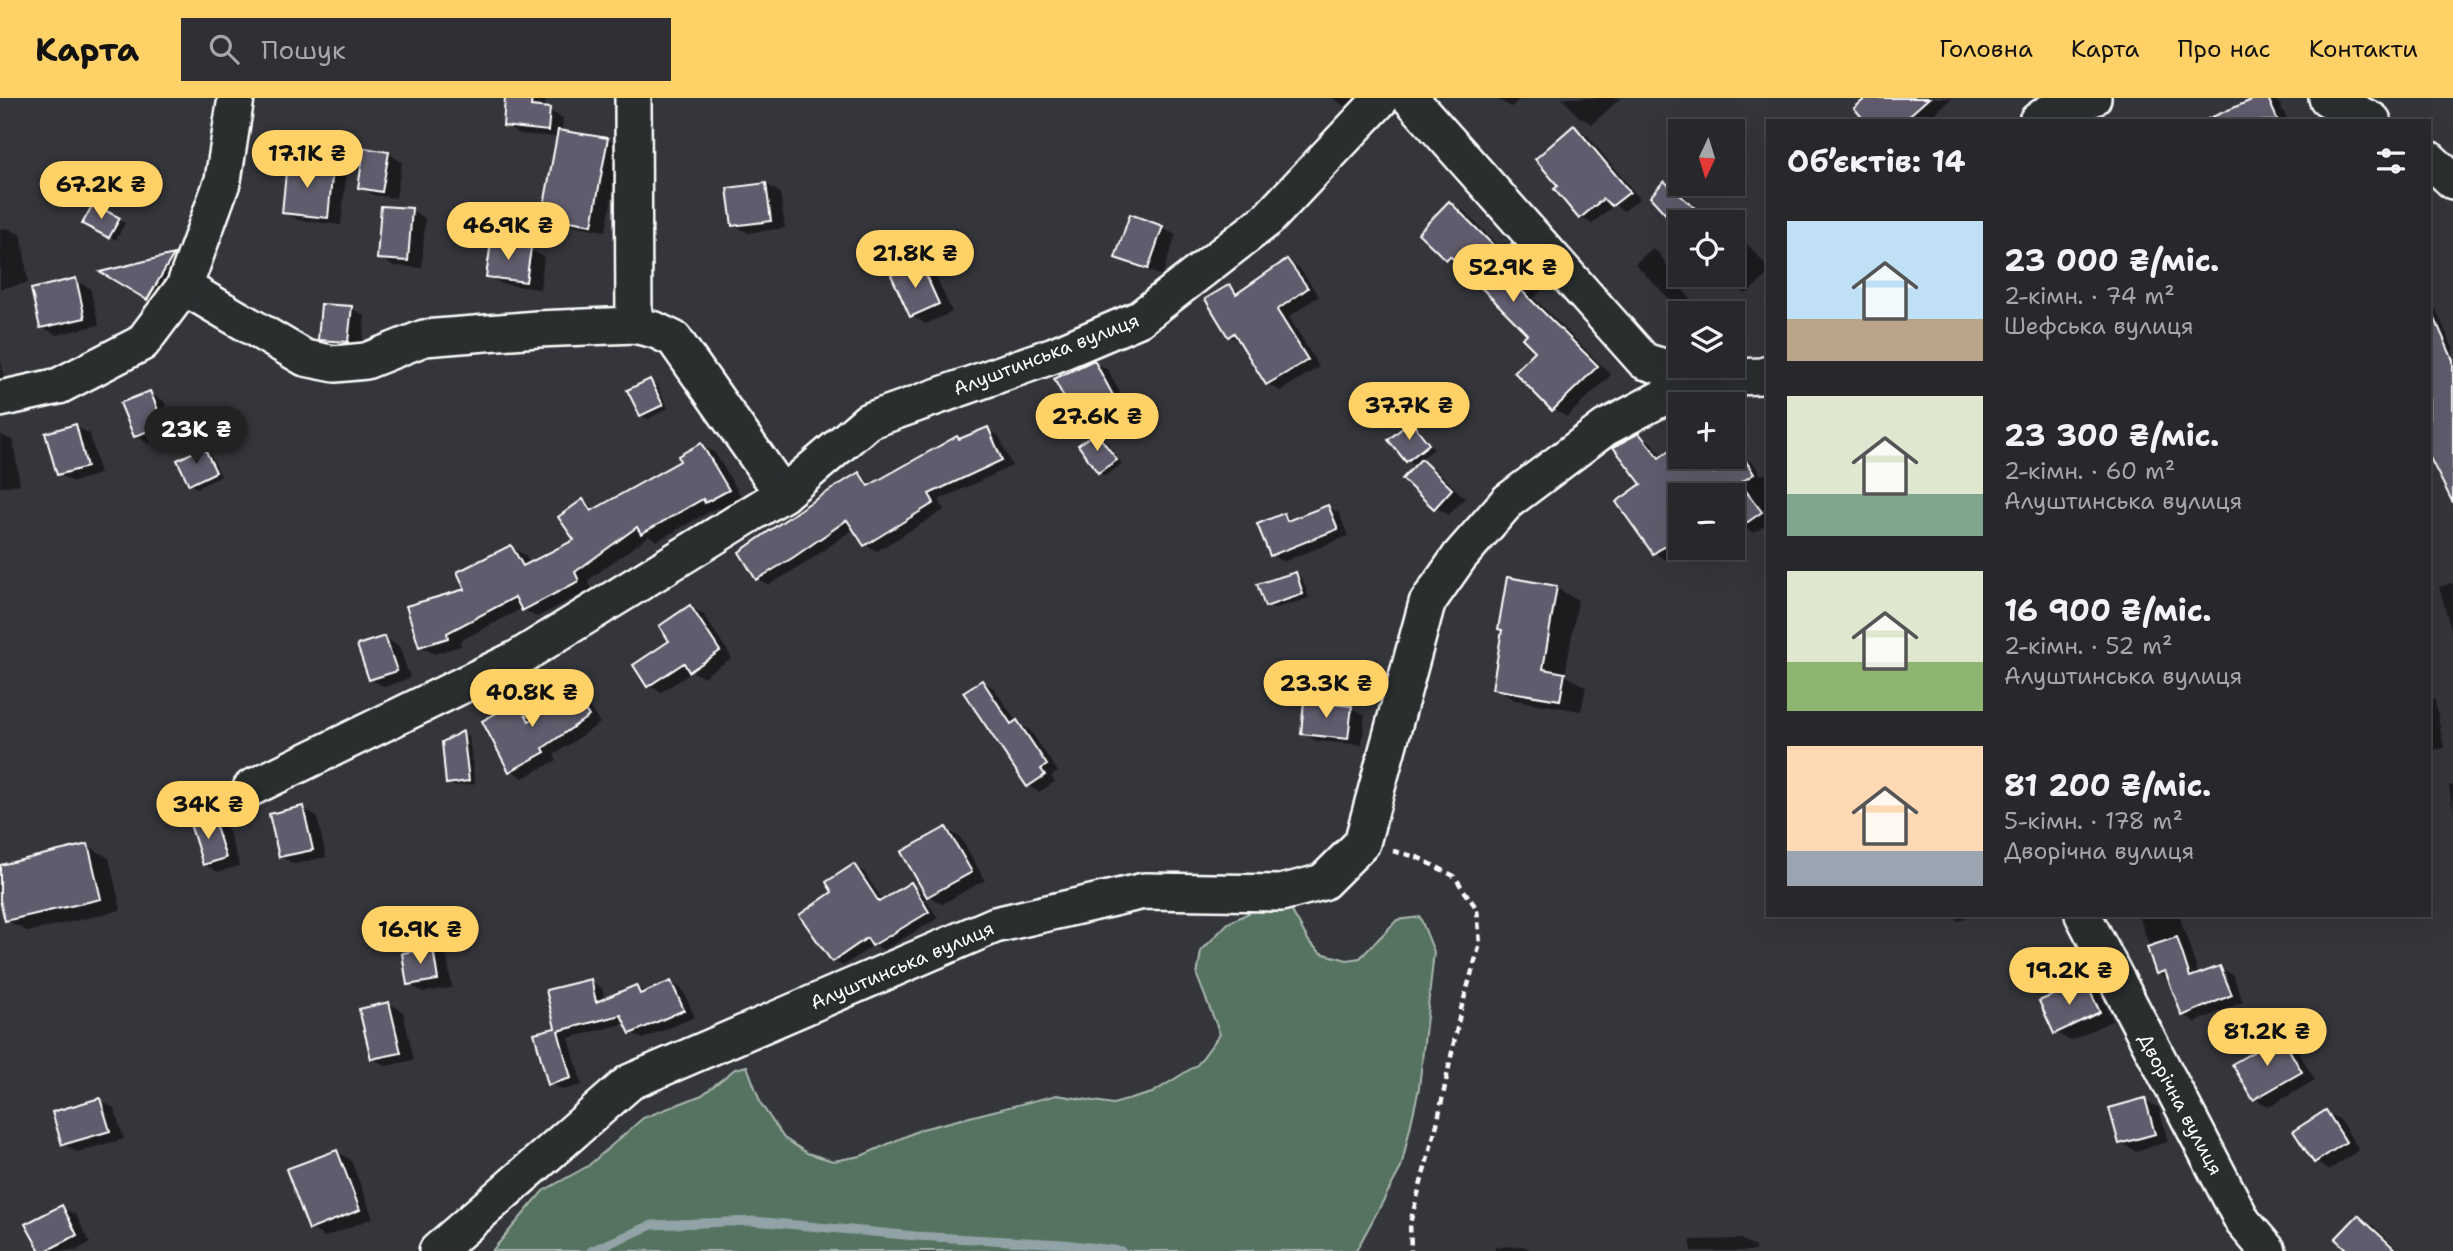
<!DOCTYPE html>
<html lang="uk">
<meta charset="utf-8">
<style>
body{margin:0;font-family:"Shantell Sans",sans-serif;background:#303034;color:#f1f3f6;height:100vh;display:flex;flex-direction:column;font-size:26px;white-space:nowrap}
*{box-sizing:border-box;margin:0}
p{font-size:23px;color:#a5a6a9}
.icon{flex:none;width:38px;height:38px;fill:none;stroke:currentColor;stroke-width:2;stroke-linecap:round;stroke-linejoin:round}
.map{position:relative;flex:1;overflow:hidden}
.side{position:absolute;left:1766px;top:21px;width:665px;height:798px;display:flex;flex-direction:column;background:#28282c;border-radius:0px;box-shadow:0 7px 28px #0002,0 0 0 2px #444448}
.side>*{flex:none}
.needle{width:46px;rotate:184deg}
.tools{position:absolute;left:1668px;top:21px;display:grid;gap:14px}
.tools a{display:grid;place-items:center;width:77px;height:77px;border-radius:0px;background:#28282c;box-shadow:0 7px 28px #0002,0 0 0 2px #444448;font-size:35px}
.price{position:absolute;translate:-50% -60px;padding:0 16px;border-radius:24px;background:#ffd166;color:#111;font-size:23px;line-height:46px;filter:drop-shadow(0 2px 4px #0008)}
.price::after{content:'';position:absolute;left:50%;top:42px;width:21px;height:16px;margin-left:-10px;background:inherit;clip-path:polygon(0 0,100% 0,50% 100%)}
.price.on{background:#222;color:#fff}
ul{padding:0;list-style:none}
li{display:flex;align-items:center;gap:21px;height:175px;padding:0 21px}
li span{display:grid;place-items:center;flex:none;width:196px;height:140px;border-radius:0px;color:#555}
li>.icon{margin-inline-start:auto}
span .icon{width:84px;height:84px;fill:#fffc;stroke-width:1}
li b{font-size:30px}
h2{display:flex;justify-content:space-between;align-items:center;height:84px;padding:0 21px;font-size:30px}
header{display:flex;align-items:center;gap:42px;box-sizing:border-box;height:98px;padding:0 35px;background:#ffd166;color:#111}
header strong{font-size:33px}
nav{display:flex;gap:38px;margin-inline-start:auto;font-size:24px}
.search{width:490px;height:63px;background:#303034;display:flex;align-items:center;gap:18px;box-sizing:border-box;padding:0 24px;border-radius:0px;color:#a5a6a9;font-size:26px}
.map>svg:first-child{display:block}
</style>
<header>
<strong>Карта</strong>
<div class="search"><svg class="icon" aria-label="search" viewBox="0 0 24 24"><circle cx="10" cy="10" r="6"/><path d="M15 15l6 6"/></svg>Пошук</div>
<nav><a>Головна</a><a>Карта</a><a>Про нас</a><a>Контакти</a></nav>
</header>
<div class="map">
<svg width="2453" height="1153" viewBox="0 0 2453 1153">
<rect width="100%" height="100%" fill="#35363b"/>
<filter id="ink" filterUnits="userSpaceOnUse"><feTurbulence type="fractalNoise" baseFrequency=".0143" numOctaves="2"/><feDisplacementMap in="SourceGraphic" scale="14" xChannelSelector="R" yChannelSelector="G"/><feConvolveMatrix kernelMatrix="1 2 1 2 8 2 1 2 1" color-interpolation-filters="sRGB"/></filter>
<g filter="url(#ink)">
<polygon fill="#567261" stroke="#aab8b0" stroke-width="2" points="1263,808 1290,810 1310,845 1321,855 1347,862 1360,860 1397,822 1420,819 1434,854 1419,990 1401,1070 1356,1153 492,1153 543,1093 588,1068 643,1020 702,997 735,971 747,968 761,1006 784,1040 807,1055 833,1063 861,1058 922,1031 1057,997 1113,1006 1152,995 1197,967 1220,936 1197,878 1201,853 1228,825"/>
<g fill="#0007">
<polygon points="507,0 546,0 545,11 563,20 562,34 607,41 621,50 606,133 558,125 544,117 559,39 519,36 505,27"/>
<polygon points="1332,0 1355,0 1346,9"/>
<polygon points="1496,0 1521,0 1511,9"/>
<polygon points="1562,0 1621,0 1592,26 1578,18"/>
<polygon points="1868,0 1952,0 1927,23 1867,23"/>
<polygon points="2260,0 2271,0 2280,6 2288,23 2243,23"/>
<polygon points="1574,29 1586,36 1640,101 1624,113 1614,107 1592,126 1581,119 1560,88"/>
<polygon points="388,55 402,64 396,100 374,97 360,89"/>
<polygon points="332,70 346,79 341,127 298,122 284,114"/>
<polygon points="1665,85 1679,93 1714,124 1680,124 1680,130 1652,99"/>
<polygon points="766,86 780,95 785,130 748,135 734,127"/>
<polygon points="1450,105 1464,113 1505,155 1513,148 1527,156 1551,183 1534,200 1611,277 1567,319 1553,311 1537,253 1530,236 1462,168 1461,169 1447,161"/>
<polygon points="93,108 125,125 116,142 84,125"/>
<polygon points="411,112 425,120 422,170 393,168 379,160"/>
<polygon points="1162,129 1176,137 1162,178 1131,167 1117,159"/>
<polygon points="8,130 22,138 28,185 0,191 0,131"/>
<polygon points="1732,134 1740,138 1768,169 1768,177 1746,196 1732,188 1722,177 1732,177"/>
<polygon points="530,151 544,159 540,191 502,186 488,178"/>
<polygon points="1651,151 1658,154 1699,214 1697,215 1683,215 1635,166"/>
<polygon points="174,158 187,165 161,208 104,175"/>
<polygon points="1287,163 1300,171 1319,198 1289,219 1319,269 1280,293 1267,286 1243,246 1229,238 1230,188 1242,195"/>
<polygon points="920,166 934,174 952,214 926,226 912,218"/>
<polygon points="75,182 90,190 99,227 56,237 42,229"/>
<polygon points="2429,208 2436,212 2453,250 2453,399 2429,347"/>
<polygon points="351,210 365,218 362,251 334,249 320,241"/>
<polygon points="0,256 4,281 0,281"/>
<polygon points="1094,264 1108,272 1135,323 1103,339 1122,366 1105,378 1099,374 1092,339 1084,334"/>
<polygon points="650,283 657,287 668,310 648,321 641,317"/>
<polygon points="149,295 164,303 177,334 149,346 135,337"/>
<polygon points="1411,325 1418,329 1434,351 1419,362 1435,371 1465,400 1449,417 1435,409 1416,368 1407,363"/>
<polygon points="75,328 90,336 100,376 73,384 58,376"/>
<polygon points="988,331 999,338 1012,368 939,402 944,412 877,453 865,447 855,430 806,465 769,487 757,481 859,376 873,387 957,340 962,342"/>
<polygon points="0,336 13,343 20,386 0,389"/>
<polygon points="1639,337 1651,344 1663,359 1680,347 1680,359 1708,359 1719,374 1742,359 1754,366 1761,377 1768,374 1768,425 1754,435 1742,428 1732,397 1680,397 1680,450 1683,450 1666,462 1654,455 1644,387"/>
<polygon points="701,347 715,355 742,400 720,412 716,410 657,443 649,438 588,482 592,491 537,519 521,511 460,543 461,548 434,556 420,548 468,492 511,449 525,457 530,466 577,443 583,403 597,411 683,363"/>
<polygon points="204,351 210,355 221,378 197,390 190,386"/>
<polygon points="1328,409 1339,415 1348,438 1283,464 1271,457 1284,417 1293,422"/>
<polygon points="1295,476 1302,480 1309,500 1273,511 1266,507"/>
<polygon points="2453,485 2453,539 2439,489"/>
<polygon points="1556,490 1578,502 1565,577 1586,589 1581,613 1515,602 1494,590 1504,533"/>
<polygon points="690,509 703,516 732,560 703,579 693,574 661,594 648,587"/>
<polygon points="385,540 399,548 410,580 385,589 371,581"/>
<polygon points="982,584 994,590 1017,625 1029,631 1058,674 1051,678 1055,684 1039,694 1028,688"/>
<polygon points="572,595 584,602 600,625 554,657 557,662 523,680 511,672 518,605 530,612 535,621"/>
<polygon points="2429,599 2435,602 2444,650 2429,653"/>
<polygon points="1351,609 1365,617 1362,647 1317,643 1303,635"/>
<polygon points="463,635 469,638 475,686 454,688 448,685"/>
<polygon points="2453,687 2453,714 2449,688"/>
<polygon points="303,710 317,718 326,759 294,766 280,758"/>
<polygon points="213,721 227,729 240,768 218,774 204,766"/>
<polygon points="946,731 960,739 985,782 942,806 928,798"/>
<polygon points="88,748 109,760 121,812 28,834 7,822 0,795 0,769"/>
<polygon points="854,768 864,774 883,803 911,786 920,792 938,820 884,852 874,847 843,868 833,863 835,795"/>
<polygon points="1949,817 1971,817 1959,823"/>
<polygon points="2131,817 2179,817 2199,878 2220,870 2233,877 2243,904 2196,924 2183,917 2171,883 2158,875 2140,821"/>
<polygon points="432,851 447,859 452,890 423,894 409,886"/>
<polygon points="2075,852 2081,855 2092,874 2075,884 2069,880 2058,861"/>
<polygon points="590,883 602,890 605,902 636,889 647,895 670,884 682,891 695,919 643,941 631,935 627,925 569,940 582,987 562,992 550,985 557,931"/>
<polygon points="2085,885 2099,893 2113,922 2070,943 2056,934"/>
<polygon points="389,905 403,914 414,962 386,968 372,960"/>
<polygon points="2281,940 2295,948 2315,982 2269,1009 2255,1001"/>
<polygon points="100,1002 114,1010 124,1041 77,1054 63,1046"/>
<polygon points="2145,1002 2159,1010 2168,1044 2135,1053 2121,1045"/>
<polygon points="2326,1014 2340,1022 2359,1052 2329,1072 2315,1064"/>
<polygon points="337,1054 351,1062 373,1120 325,1139 311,1131"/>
<polygon points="62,1109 76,1117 90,1145 75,1153 42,1153"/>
<polygon points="2358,1119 2373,1127 2400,1153 2351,1153"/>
<polygon points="1741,1141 1755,1149 1755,1153 1691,1153 1691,1142"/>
<polygon points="1524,1148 1533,1153 1495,1153 1495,1149"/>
</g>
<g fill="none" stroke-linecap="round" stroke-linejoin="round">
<polyline stroke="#91a3a6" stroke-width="9" points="591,1153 652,1127 753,1123 915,1138 1064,1146 1121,1153"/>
</g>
<g fill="#605b6d" stroke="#fff" stroke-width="2">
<polygon points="505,0 532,0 531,8 550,10 548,33 503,28"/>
<polygon points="1866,0 1929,0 1903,23 1865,23 1854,10"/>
<polygon points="2256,0 2268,0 2278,23 2203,23"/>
<polygon points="1574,27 1630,94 1612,108 1603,101 1579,121 1554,91 1558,88 1535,61"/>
<polygon points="558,32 608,40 592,127 542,118"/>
<polygon points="364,50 389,54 382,94 358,90"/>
<polygon points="287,64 333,69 328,120 282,115"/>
<polygon points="1664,83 1696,111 1684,124 1680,124 1679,131 1650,99"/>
<polygon points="766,85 771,123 732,128 727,90"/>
<polygon points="1449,103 1502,156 1512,145 1538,175 1521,192 1598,268 1552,313 1514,274 1535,253 1522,240 1527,236 1450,158 1446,162 1418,135"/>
<polygon points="93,106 120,120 109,140 82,126"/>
<polygon points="381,108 412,110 408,163 377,161"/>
<polygon points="1130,116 1163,128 1148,171 1115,160"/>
<polygon points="491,144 531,150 526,184 486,179"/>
<polygon points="174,156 147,202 100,174"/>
<polygon points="1287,161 1308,190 1277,212 1308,262 1266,287 1234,235 1228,239 1205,201 1230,186 1236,196"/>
<polygon points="920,164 939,206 910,219 891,177"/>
<polygon points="76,180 85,220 40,230 31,191"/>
<polygon points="321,206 352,208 348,244 318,242"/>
<polygon points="2429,207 2453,262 2453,405 2429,358"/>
<polygon points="1094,262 1122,314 1083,335 1054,281"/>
<polygon points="650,281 663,307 640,318 627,292"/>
<polygon points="150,293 164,326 134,339 120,305"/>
<polygon points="1411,323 1429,346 1406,364 1388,342"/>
<polygon points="76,326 87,369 57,377 45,335"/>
<polygon points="988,329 1002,362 929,396 934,405 864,448 847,422 794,459 756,482 739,454 805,408 859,374 868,388 957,338 959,341"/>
<polygon points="1096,334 1117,362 1098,375 1078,347"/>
<polygon points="1639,335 1659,360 1680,345 1680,359 1703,359 1714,375 1742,357 1754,376 1740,385 1762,414 1732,435 1732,397 1680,397 1680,437 1653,456 1616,404 1641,386 1613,349"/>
<polygon points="701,345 729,392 705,405 703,401 641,436 637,429 575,474 579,483 522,513 515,499 447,535 448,540 419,549 406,508 465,491 457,474 511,447 523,468 574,442 558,419 583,401 591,413 680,363 678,358"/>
<polygon points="204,349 216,374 189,387 177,362"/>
<polygon points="1421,361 1452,391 1434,411 1402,381"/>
<polygon points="1328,407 1338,431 1270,458 1257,426 1284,415 1287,423"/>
<polygon points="1296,474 1303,496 1265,509 1257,486"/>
<polygon points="1507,479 1557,488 1543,571 1565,575 1560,602 1492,591 1502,532 1498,531"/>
<polygon points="690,507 720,553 689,574 684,565 647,589 633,567 669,543 659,528"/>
<polygon points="385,538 397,573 369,582 357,547"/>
<polygon points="982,582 1011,626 1017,622 1047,667 1041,671 1045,677 1027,689 963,594"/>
<polygon points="572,593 589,618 543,650 545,654 509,674 482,623 518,603 529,623"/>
<polygon points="1304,603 1352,608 1348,641 1301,636"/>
<polygon points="463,633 469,683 446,686 442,644"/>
<polygon points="303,708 313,752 279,759 269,716"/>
<polygon points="213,719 226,760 203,767 190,726"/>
<polygon points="946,729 972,774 927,799 901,754"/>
<polygon points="88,746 101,801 5,823 0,802 0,767"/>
<polygon points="854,766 879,804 911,784 929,814 872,848 867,840 832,864 799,817 832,794 826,784"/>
<polygon points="2177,839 2190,879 2220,868 2232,897 2182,918 2165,873 2156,876 2147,849"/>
<polygon points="433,850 438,882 407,887 402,855"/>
<polygon points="2075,850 2087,870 2067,881 2055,861"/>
<polygon points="591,881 596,904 636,887 640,896 671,883 684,912 630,936 621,917 558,933 571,980 548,987 534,935 555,930 546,892"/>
<polygon points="2085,883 2100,914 2054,936 2039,903"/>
<polygon points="389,904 401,955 371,961 359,911"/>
<polygon points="2281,938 2302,974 2253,1002 2232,966"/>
<polygon points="100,1000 110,1033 62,1047 52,1014"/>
<polygon points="2145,1000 2155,1036 2119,1046 2109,1010"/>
<polygon points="2326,1012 2346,1044 2314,1065 2293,1033"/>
<polygon points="337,1052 360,1112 309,1132 286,1071"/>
<polygon points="62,1107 77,1137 46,1153 40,1153 25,1126"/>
<polygon points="2358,1117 2397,1153 2348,1153 2335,1141"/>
</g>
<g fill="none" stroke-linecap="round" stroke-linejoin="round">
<defs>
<g id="minor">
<polyline points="633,0 634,227"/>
<polyline points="1410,0 1644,263 1700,280 1763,278 1768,276"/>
<polyline points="2327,0 2373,23"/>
<polyline points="2037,23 2048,15 2093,0"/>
<polyline points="2429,61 2453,83"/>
<polyline points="184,189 305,260 335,266 366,263 424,240 537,231 634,227 655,232 674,241 783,396"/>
<polyline points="0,301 59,288 142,245 184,189 223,82 236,0"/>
<polyline points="251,690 518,560 783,396 868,323 1054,257 1139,221 1268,121 1382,0"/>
<polyline points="2083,817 2243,1124 2268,1153"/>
<polyline points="437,1153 630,984 995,827 1144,793 1281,795 1323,784 1362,745 1427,505 1460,458 1508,403 1605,330 1700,280"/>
</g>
</defs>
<use href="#minor" stroke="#fff" stroke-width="40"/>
<polyline stroke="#fff" stroke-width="4.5" stroke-dasharray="7 5" stroke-linecap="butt" points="1393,753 1417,759 1454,778 1477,811 1480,846 1461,911 1437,1026 1410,1125 1411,1153"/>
<use href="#minor" stroke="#2a2d2e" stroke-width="35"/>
</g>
</g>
<g text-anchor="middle" stroke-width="5" stroke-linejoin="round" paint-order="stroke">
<g font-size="19" fill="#fff" stroke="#2a2d2e">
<text transform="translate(1046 256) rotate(-21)" y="7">Алуштинська вулиця</text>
<text transform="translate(902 867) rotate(-23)" y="7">Алуштинська вулиця</text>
<text transform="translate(2181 1006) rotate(62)" y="7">Дворічна вулиця</text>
</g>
</g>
</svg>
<div class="tools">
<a><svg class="needle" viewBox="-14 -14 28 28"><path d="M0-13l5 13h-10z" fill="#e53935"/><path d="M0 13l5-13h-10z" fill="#a5a6a9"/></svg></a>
<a><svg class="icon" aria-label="locate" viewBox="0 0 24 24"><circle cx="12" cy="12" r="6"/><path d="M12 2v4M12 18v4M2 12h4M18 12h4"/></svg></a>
<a><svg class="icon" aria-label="layers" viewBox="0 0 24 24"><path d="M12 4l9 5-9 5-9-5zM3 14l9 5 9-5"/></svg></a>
<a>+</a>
<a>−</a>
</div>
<b class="price" style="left:307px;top:92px">17.1K ₴</b>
<b class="price" style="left:101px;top:123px">67.2K ₴</b>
<b class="price" style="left:508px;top:164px">46.9K ₴</b>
<b class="price" style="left:915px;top:192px">21.8K ₴</b>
<b class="price" style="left:1513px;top:206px">52.9K ₴</b>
<b class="price" style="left:1409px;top:344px">37.7K ₴</b>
<b class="price" style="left:1097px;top:355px">27.6K ₴</b>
<b class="price on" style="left:196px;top:368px">23K ₴</b>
<b class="price" style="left:1326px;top:622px">23.3K ₴</b>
<b class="price" style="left:532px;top:631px">40.8K ₴</b>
<b class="price" style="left:208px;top:743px">34K ₴</b>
<b class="price" style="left:420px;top:868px">16.9K ₴</b>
<b class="price" style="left:2069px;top:909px">19.2K ₴</b>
<b class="price" style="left:2267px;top:970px">81.2K ₴</b>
<section class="side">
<h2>Об’єктів: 14<svg class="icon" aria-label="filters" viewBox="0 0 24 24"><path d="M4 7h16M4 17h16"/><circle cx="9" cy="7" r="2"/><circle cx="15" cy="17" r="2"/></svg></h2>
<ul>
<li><span style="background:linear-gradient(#bfe0f5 70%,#b9a48a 0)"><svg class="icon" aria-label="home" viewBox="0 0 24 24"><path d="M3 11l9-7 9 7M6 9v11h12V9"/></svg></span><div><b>23 000 ₴/міс.</b><p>2-кімн. · 74 m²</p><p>Шефська вулиця</p></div></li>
<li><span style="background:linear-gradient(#dfe7d0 70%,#7fa58c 0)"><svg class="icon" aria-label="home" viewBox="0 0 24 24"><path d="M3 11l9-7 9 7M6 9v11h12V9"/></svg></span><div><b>23 300 ₴/міс.</b><p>2-кімн. · 60 m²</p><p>Алуштинська вулиця</p></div></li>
<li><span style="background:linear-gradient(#dfe7d0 65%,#8fb573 0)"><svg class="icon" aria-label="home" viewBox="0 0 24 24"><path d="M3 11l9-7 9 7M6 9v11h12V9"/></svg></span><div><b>16 900 ₴/міс.</b><p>2-кімн. · 52 m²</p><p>Алуштинська вулиця</p></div></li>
<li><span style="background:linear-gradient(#ffd9b3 75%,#9aa5b1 0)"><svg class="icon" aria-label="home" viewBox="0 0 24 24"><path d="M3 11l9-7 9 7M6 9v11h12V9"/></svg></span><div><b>81 200 ₴/міс.</b><p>5-кімн. · 178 m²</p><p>Дворічна вулиця</p></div></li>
</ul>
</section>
</div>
